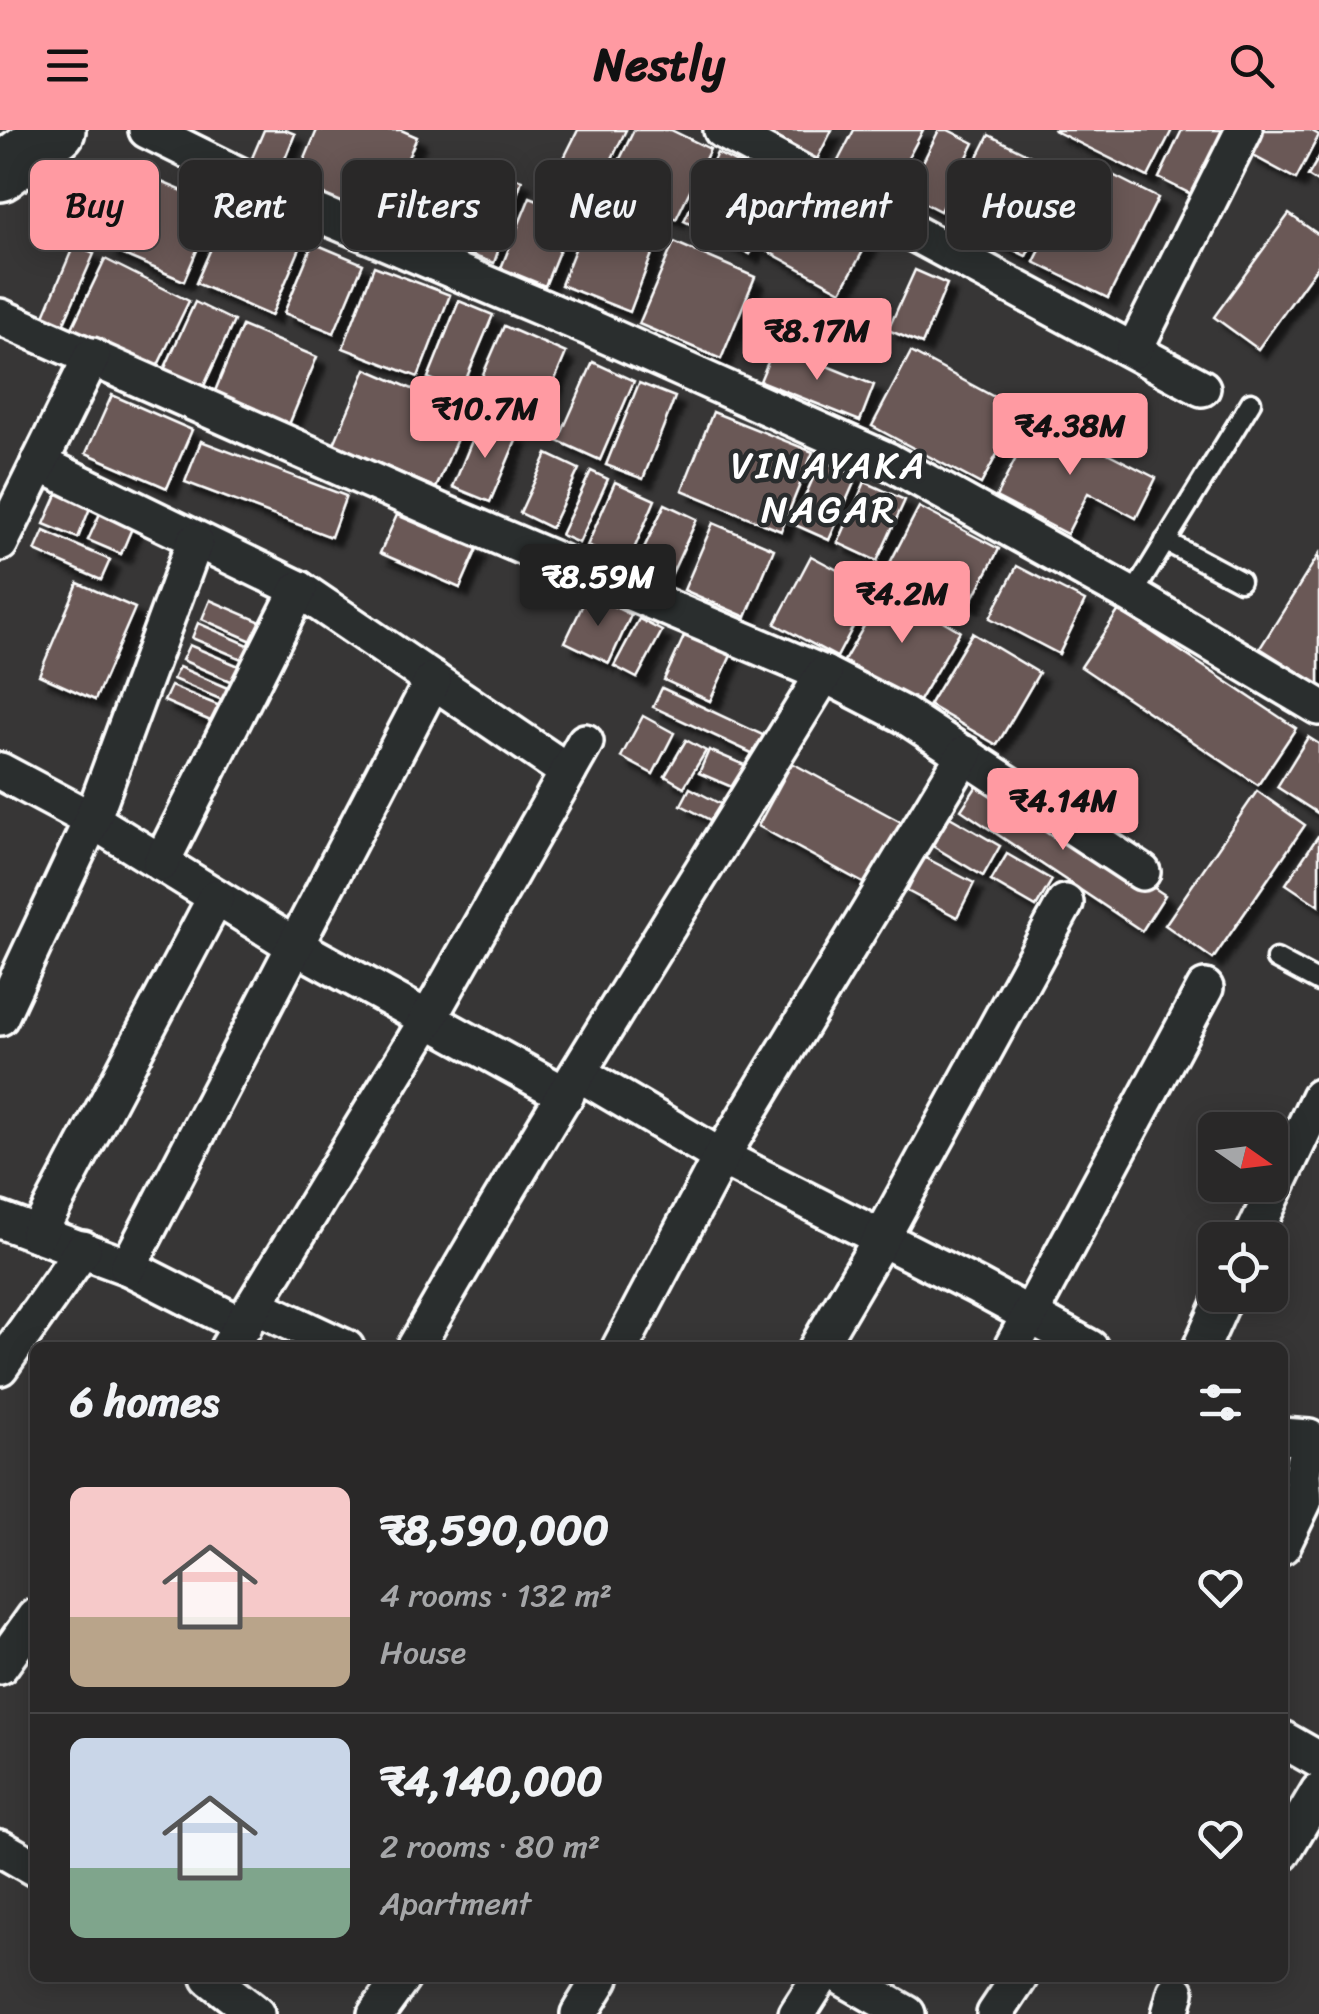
<!DOCTYPE html>
<meta charset="utf-8">
<style>
body{margin:0;font-family:Sriracha,sans-serif;background:#353434;color:#f1f3f6;height:100vh;display:flex;flex-direction:column;font-size:38px;white-space:nowrap}
*{box-sizing:border-box;margin:0}
p{font-size:32px;color:#a5a6a8}
.icon{flex:none;width:55px;height:55px;fill:none;stroke:currentColor;stroke-width:2;stroke-linecap:round;stroke-linejoin:round}
.map{position:relative;flex:1;overflow:hidden}
.sheet{position:absolute;left:30px;top:1212px;width:1258px;height:640px;display:flex;flex-direction:column;background:#292828;border-radius:15px;box-shadow:0 5px 25px #0003,0 0 0 2px #454445}
.sheet>*{flex:none}
.guide{position:absolute;left:30px;top:30px;width:1260px;height:90px;display:flex;gap:20px}
.needle{width:65px;rotate:104deg}
.controls{position:absolute;left:1198px;top:982px;display:grid;gap:20px}
.controls a{display:grid;place-items:center;width:90px;height:90px;border-radius:15px;background:#292828;box-shadow:0 5px 25px #0003,0 0 0 2px #454445;font-size:50px}
.price{position:absolute;translate:-50% -85px;padding:0 22px;border-radius:10px;background:#ff9aa2;color:#111;font-size:32px;line-height:65px;filter:drop-shadow(0 2px 5px #0008)}
.price::after{content:'';position:absolute;left:50%;top:60px;width:30px;height:22px;margin-left:-15px;background:inherit;clip-path:polygon(0 0,100% 0,50% 100%)}
.price.active{background:#222;color:#fff}
ul{padding:0;list-style:none}
li{display:flex;align-items:center;gap:30px;height:250px;padding:0 40px}
li+li{border-top:2px solid #454445}
li span{display:grid;place-items:center;flex:none;width:280px;height:200px;border-radius:15px;color:#555}
li>.icon{margin-inline-start:auto}
span .icon{width:120px;height:120px;fill:#fffc;stroke-width:1}
li b{font-size:42px}
h2{display:flex;justify-content:space-between;align-items:center;height:120px;padding:0 40px;font-size:42px}
.tag{padding:0 35px;border-radius:15px;background:#292828;box-shadow:0 5px 25px #0003,0 0 0 2px #454445;font-size:35px;line-height:90px}
.tag.active{background:#ff9aa2;color:#111}
header{display:flex;justify-content:space-between;align-items:center;height:130px;padding:0 40px;background:#ff9aa2;color:#111;font-size:45px;font-weight:800}
.map>svg:first-child{display:block}
</style>
<header><svg class="icon" aria-label="menu" viewBox="0 0 24 24"><path d="M4 6h16M4 12h16M4 18h16"/></svg>Nestly<svg class="icon" aria-label="search" viewBox="0 0 24 24"><circle cx="10" cy="10" r="6"/><path d="M15 15l6 6"/></svg></header>
<div class="map">
<svg width="1319" height="1884" viewBox="0 0 1319 1884">
<defs>
<filter id="shadow"><feDropShadow dx="9" dy="9" stdDeviation="2.5" flood-color="#0009"/></filter>
</defs>
<rect width="100%" height="100%" fill="#373636"/>
<filter id="ink" filterUnits="userSpaceOnUse"><feTurbulence type="fractalNoise" baseFrequency=".01" numOctaves="2"/><feDisplacementMap in="SourceGraphic" scale="20" xChannelSelector="R" yChannelSelector="G"/><feConvolveMatrix kernelMatrix="1 2 1 2 8 2 1 2 1" color-interpolation-filters="sRGB"/></filter>
<g filter="url(#ink)">
<g fill="#6b5857" stroke="#fff" stroke-width="2.5" filter="url(#shadow)">
<polygon points="264,0 285,0 295,4 280,41 252,28"/>
<polygon points="317,0 401,0 417,7 380,92 294,55"/>
<polygon points="578,0 626,0 597,59 558,40"/>
<polygon points="634,0 671,0 710,19 676,89 607,56"/>
<polygon points="764,0 832,0 817,29"/>
<polygon points="854,0 923,0 891,60 838,31"/>
<polygon points="939,0 948,0 974,13 940,81 907,64"/>
<polygon points="1053,0 1172,0 1148,47"/>
<polygon points="1182,0 1234,0 1201,69 1159,48"/>
<polygon points="1261,0 1310,0 1319,5 1296,49 1248,23"/>
<polygon points="989,5 1067,44 1026,126 948,87"/>
<polygon points="717,23 783,56 750,124 684,91"/>
<polygon points="455,27 522,50 494,133 427,110"/>
<polygon points="1319,27 1319,53 1308,46"/>
<polygon points="1085,31 1158,68 1108,168 1034,132"/>
<polygon points="140,43 216,75 184,151 108,118"/>
<polygon points="791,56 874,101 841,161 758,116"/>
<polygon points="530,67 574,84 545,156 501,138"/>
<polygon points="229,77 304,109 271,186 196,153"/>
<polygon points="590,81 658,108 630,182 561,155"/>
<polygon points="1289,84 1319,105 1319,134 1258,219 1214,187"/>
<polygon points="674,112 755,147 721,229 639,194"/>
<polygon points="313,113 363,134 334,203 284,183"/>
<polygon points="74,115 94,124 62,197 43,188"/>
<polygon points="105,129 189,171 156,239 72,198"/>
<polygon points="374,136 450,165 418,247 343,218"/>
<polygon points="915,140 947,154 922,214 888,200"/>
<polygon points="459,171 493,185 461,261 428,248"/>
<polygon points="195,172 234,191 202,260 163,242"/>
<polygon points="242,196 317,227 288,297 213,266"/>
<polygon points="504,196 566,223 537,292 474,265"/>
<polygon points="775,215 874,255 860,291 760,251"/>
<polygon points="911,222 1020,281 981,354 872,296"/>
<polygon points="593,232 634,251 600,330 558,311"/>
<polygon points="366,239 468,283 436,358 334,314"/>
<polygon points="639,253 675,267 643,349 606,335"/>
<polygon points="112,265 192,300 167,358 86,323"/>
<polygon points="713,282 813,322 781,401 682,360"/>
<polygon points="1037,287 1156,348 1136,388 1088,363 1067,404 996,367"/>
<polygon points="480,291 518,306 490,372 453,357"/>
<polygon points="201,311 346,366 331,407 185,352"/>
<polygon points="547,324 579,339 551,398 520,383"/>
<polygon points="821,330 857,346 829,410 793,394"/>
<polygon points="591,341 608,349 579,413 561,405"/>
<polygon points="615,352 655,370 628,433 587,416"/>
<polygon points="865,352 905,370 877,431 838,413"/>
<polygon points="60,358 92,373 78,408 44,394"/>
<polygon points="665,374 697,389 668,452 635,437"/>
<polygon points="103,377 135,391 121,424 88,410"/>
<polygon points="919,377 999,419 970,474 890,433"/>
<polygon points="397,385 477,419 460,458 380,423"/>
<polygon points="713,393 774,419 746,487 684,460"/>
<polygon points="44,401 110,430 101,450 35,421"/>
<polygon points="1319,424 1319,555 1260,518"/>
<polygon points="811,426 873,459 837,527 775,494"/>
<polygon points="1017,436 1085,471 1059,524 990,488"/>
<polygon points="78,453 135,478 95,570 39,545"/>
<polygon points="886,458 960,501 917,574 844,531"/>
<polygon points="588,464 631,485 609,533 565,512"/>
<polygon points="210,470 270,496 261,515 202,489"/>
<polygon points="1119,480 1296,598 1258,655 1081,537"/>
<polygon points="639,489 662,501 637,548 614,536"/>
<polygon points="198,493 255,518 249,532 192,508"/>
<polygon points="686,502 732,523 710,571 664,550"/>
<polygon points="972,503 1039,543 997,615 929,575"/>
<polygon points="189,515 246,539 239,555 182,530"/>
<polygon points="179,537 232,560 227,572 173,549"/>
<polygon points="171,556 227,579 220,595 164,571"/>
<polygon points="662,558 765,606 756,625 653,577"/>
<polygon points="643,586 674,603 653,644 621,627"/>
<polygon points="1308,607 1319,614 1319,684 1277,657"/>
<polygon points="686,610 706,621 684,657 665,646"/>
<polygon points="709,620 749,637 739,660 699,643"/>
<polygon points="792,633 901,692 867,755 758,696"/>
<polygon points="984,645 1165,765 1142,801 961,680"/>
<polygon points="690,658 730,679 722,696 681,675"/>
<polygon points="1257,661 1305,695 1213,829 1165,795"/>
<polygon points="948,686 1000,716 983,746 931,715"/>
<polygon points="1318,706 1319,706 1319,776 1286,754"/>
<polygon points="1007,724 1052,750 1036,777 991,751"/>
<polygon points="924,727 974,753 957,787 907,761"/>
</g>
<g fill="none" stroke-linecap="round" stroke-linejoin="round">
<defs>
<g id="service">
<polyline points="1165,411 1240,451"/>
<polyline points="1132,466 1251,272"/>
<polyline points="1276,829 1319,852"/>
</g>
<g id="minor">
<polyline points="147,0 303,77 588,197 888,331 1132,466 1319,577"/>
<polyline points="722,0 1202,258"/>
<polyline points="0,187 439,381 824,544 904,585 1142,742"/>
<polyline points="1134,220 1244,0"/>
<polyline points="39,333 299,459 568,642"/>
<polyline points="0,413 92,226"/>
<polyline points="0,641 92,690 297,817 566,965"/>
<polyline points="161,733 299,459"/>
<polyline points="0,887 92,690 195,411"/>
<polyline points="580,944 721,1027 976,1156 1090,1218"/>
<polyline points="0,1090 128,1137 244,1196"/>
<polyline points="38,1104 216,767"/>
<polyline points="1251,1110 1319,967"/>
<polyline points="128,1137 433,550"/>
<polyline points="256,1176 346,1218"/>
<polyline points="228,1218 428,889 585,612"/>
<path d="M415,1218c130,-229 272,-450 409,-674"/>
<polyline points="620,1218 721,1027 965,624"/>
<polyline points="817,1218 882,1107 1065,773"/>
<polyline points="1012,1218 1205,858"/>
<polyline points="1201,1218 1225,1165"/>
<polyline points="0,1237 83,1119"/>
<polyline points="1282,1306 1309,1308 1302,1343 1304,1370 1282,1416"/>
<polyline points="0,1536 35,1487"/>
<polyline points="1282,1609 1319,1630"/>
<polyline points="0,1718 35,1738"/>
<polyline points="1282,1723 1319,1661"/>
<polyline points="210,1848 256,1884"/>
<polyline points="844,1848 907,1884"/>
<polyline points="376,1884 402,1848"/>
<polyline points="579,1884 601,1848"/>
<polyline points="797,1884 820,1848"/>
<polyline points="995,1884 1019,1848"/>
<polyline points="1170,1884 1176,1862"/>
</g>
<polyline id="primary" points="0,43 57,0"/>
</defs>
<use href="#service" stroke="#fff" stroke-width="25"/>
<use href="#minor" stroke="#fff" stroke-width="42"/>
<use href="#primary" stroke="#fff" stroke-width="62"/>
<use href="#service" stroke="#2a2d2e" stroke-width="18"/>
<use href="#minor" stroke="#2a2d2e" stroke-width="35"/>
<use href="#primary" stroke="#2a2d2e" stroke-width="55"/>
</g>
</g>
<g text-anchor="middle" stroke-width="9" stroke-linejoin="round" paint-order="stroke">
<g font-size="38" letter-spacing="2.5" fill="#fff" stroke="#2a2d2e">
<text x="829" y="348">VINAYAKA<tspan x="829" dy="44">NAGAR</tspan></text>
</g>
</g>
</svg>
<div class="controls">
<a><svg class="needle" viewBox="-14 -14 28 28"><path d="M0-13l5 13h-10z" fill="#e53935"/><path d="M0 13l5-13h-10z" fill="#a5a6a8"/></svg></a>
<a><svg class="icon" aria-label="locate" viewBox="0 0 24 24"><circle cx="12" cy="12" r="6"/><path d="M12 2v4M12 18v4M2 12h4M18 12h4"/></svg></a>
</div>
<b class="price" style="left:817px;top:253px">₹8.17M</b>
<b class="price" style="left:485px;top:331px">₹10.7M</b>
<b class="price" style="left:1070px;top:348px">₹4.38M</b>
<b class="price active" style="left:598px;top:499px">₹8.59M</b>
<b class="price" style="left:902px;top:516px">₹4.2M</b>
<b class="price" style="left:1063px;top:723px">₹4.14M</b>
<div class="guide">
<a class="tag active">Buy</a>
<a class="tag">Rent</a>
<a class="tag">Filters</a>
<a class="tag">New</a>
<a class="tag">Apartment</a>
<a class="tag">House</a>
</div>
<section class="sheet">
<h2>6 homes<svg class="icon" aria-label="filters" viewBox="0 0 24 24"><path d="M4 7h16M4 17h16"/><circle cx="9" cy="7" r="2"/><circle cx="15" cy="17" r="2"/></svg></h2>
<ul>
<li><span style="background:linear-gradient(#f6c9c9 65%,#b9a48a 0)"><svg class="icon" aria-label="home" viewBox="0 0 24 24"><path d="M3 11l9-7 9 7M6 9v11h12V9"/></svg></span><div><b>₹8,590,000</b><p>4 rooms · 132 m²</p><p>House</p></div><svg class="icon" aria-label="heart" viewBox="0 0 24 24"><path d="M12 20l-8-8c-3-5 5-10 8-4 3-6 11-1 8 4z"/></svg></li>
<li><span style="background:linear-gradient(#c9d6e8 65%,#7fa58c 0)"><svg class="icon" aria-label="home" viewBox="0 0 24 24"><path d="M3 11l9-7 9 7M6 9v11h12V9"/></svg></span><div><b>₹4,140,000</b><p>2 rooms · 80 m²</p><p>Apartment</p></div><svg class="icon" aria-label="heart" viewBox="0 0 24 24"><path d="M12 20l-8-8c-3-5 5-10 8-4 3-6 11-1 8 4z"/></svg></li>
</ul>
</section>
</div>
